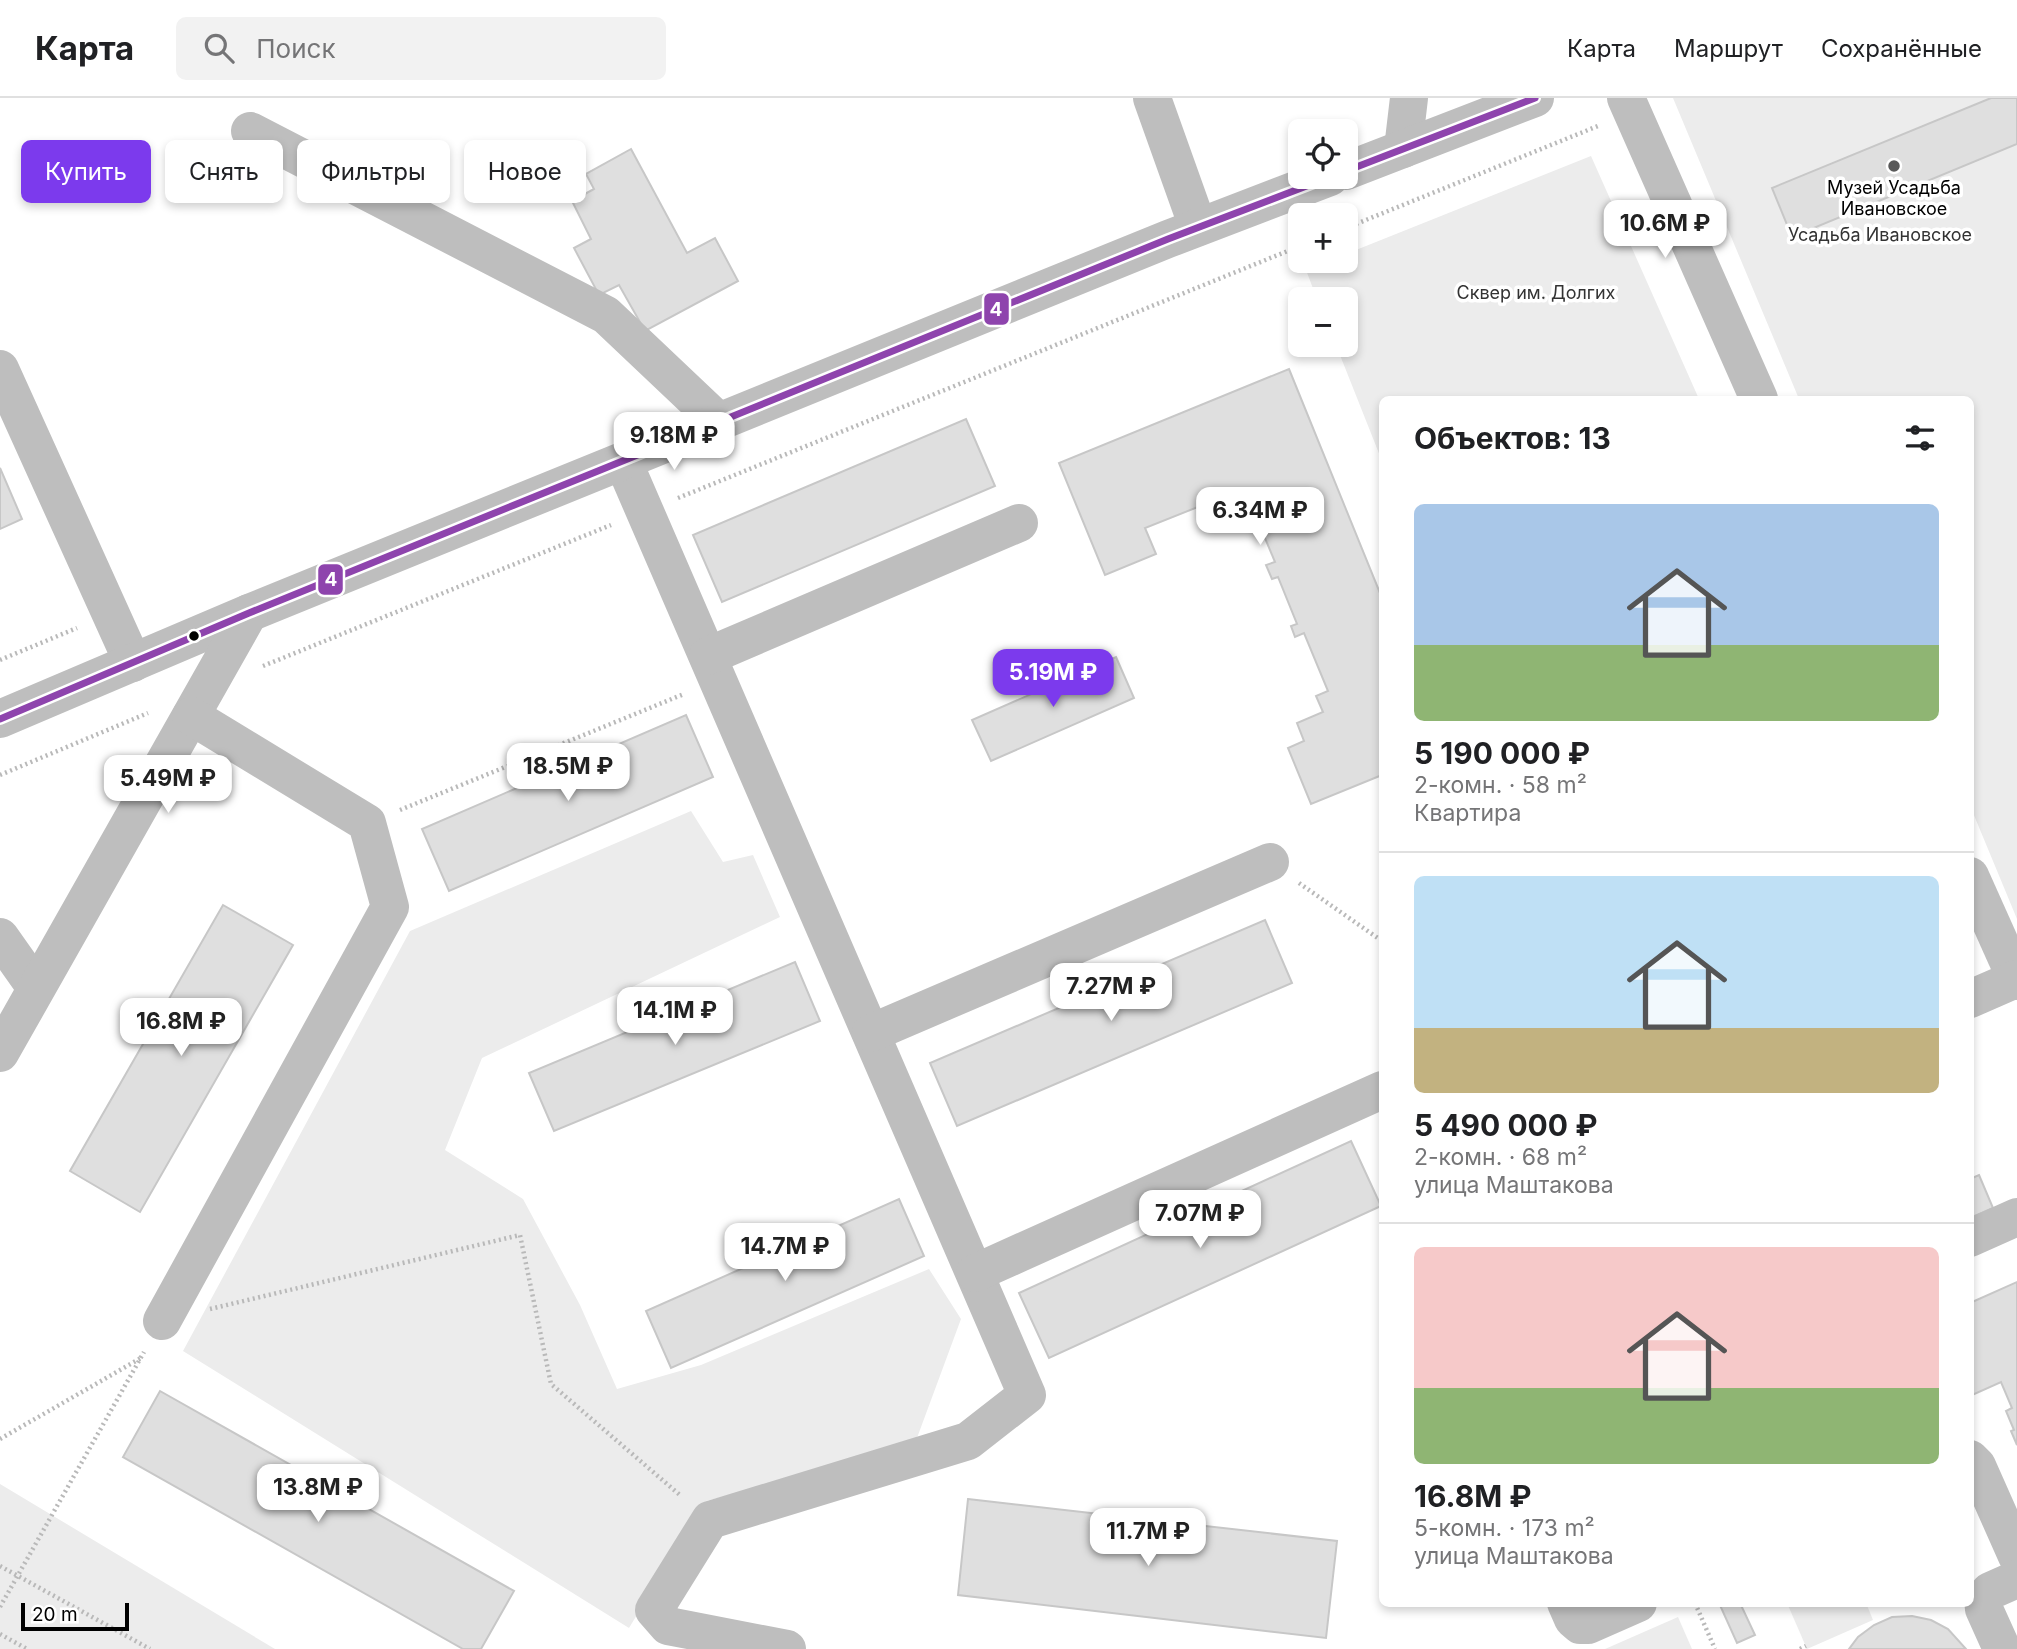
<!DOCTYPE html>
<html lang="ru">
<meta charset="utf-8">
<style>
body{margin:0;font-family:Inter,sans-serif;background:#f2f2f2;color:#202124;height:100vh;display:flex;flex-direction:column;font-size:26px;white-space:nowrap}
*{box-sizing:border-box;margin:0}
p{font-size:23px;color:#757577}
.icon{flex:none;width:38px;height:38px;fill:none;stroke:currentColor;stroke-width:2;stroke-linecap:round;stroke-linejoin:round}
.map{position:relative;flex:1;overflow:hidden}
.details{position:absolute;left:1379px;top:298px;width:595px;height:1211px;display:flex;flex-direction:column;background:#fff;border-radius:10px;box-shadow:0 4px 10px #0003}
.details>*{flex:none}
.hud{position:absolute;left:21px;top:42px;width:665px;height:63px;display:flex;gap:14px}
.controls{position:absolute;left:1288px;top:21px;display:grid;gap:14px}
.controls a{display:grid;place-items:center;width:70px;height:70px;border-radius:10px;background:#fff;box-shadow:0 4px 10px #0003;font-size:35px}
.scale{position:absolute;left:21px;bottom:18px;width:108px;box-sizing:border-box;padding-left:7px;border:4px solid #000;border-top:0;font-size:19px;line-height:24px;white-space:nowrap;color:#000;-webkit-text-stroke:5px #fff;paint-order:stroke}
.price{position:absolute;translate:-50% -60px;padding:0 16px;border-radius:14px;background:#fff;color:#222;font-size:23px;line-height:46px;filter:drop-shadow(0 2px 4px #0008)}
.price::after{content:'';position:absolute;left:50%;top:42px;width:21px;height:16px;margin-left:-10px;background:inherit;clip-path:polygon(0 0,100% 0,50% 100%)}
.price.selected{background:#7c3aed;color:#fff}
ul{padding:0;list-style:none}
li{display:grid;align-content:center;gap:14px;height:371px;padding:0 35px}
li+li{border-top:2px solid #e0e0e0}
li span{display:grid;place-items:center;height:217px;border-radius:10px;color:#555}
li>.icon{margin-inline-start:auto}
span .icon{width:126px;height:126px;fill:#fffc;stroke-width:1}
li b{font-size:30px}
h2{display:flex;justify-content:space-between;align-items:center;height:84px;padding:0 35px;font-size:30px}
.pill{padding:0 24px;border-radius:10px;background:#fff;box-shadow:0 4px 10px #0003;font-size:24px;line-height:63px}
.pill.selected{background:#7c3aed;color:#fff}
header{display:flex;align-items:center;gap:42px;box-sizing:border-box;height:98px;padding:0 35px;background:#fff;border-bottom:2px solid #e0e0e0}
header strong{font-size:33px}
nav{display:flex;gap:38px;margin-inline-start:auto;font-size:24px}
.search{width:490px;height:63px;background:#f2f2f2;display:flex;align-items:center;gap:18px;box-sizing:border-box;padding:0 24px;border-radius:10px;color:#757577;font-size:26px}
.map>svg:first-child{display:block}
</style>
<header>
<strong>Карта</strong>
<div class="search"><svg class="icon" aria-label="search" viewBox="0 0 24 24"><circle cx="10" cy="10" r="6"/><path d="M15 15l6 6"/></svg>Поиск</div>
<nav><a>Карта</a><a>Маршрут</a><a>Сохранённые</a></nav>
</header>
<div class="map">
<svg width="2017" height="1551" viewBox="0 0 2017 1551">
<rect width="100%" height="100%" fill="#fff"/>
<g fill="#ececec">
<polygon points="1673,0 2017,0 2017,821 1971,710 1970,301 1799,301"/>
<polygon points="1591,58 1699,301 1382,301 1382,363 1336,247 1346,247 1346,201 1317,201 1306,172 1330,163 1346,163 1346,156"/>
<polygon points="691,713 723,764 753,757 780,819 482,960 445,1052 523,1101 580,1207 617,1291 701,1267 929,1171 961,1221 914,1348 706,1403 629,1530 183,1253 410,833"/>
<polygon points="0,1386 275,1551 0,1551"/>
<polygon points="1787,1505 1866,1505 1873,1522 1807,1551"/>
<polygon points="1678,1519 1692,1551 1605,1551"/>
</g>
<g fill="#dfdfdf" stroke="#c7c7c7" stroke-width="2">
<polygon points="1991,0 2017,0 2017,46 1792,139 1772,90"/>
<polygon points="631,51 687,155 715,140 738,183 645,233 619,187 599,197 574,150 591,141 572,103 594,91 586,76"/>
<polygon points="1289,271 1382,500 1382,677 1311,706 1288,650 1304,643 1297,625 1323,614 1316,598 1328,593 1304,535 1295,539 1291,528 1297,526 1278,479 1272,481 1266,467 1275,464 1250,404 1238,408 1233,395 1145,430 1156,456 1105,477 1059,365"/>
<polygon points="966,321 995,388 722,504 693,437"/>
<polygon points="0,370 22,421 0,431"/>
<polygon points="1116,559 1134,600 991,663 972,622"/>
<polygon points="686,617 713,679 449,793 422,731"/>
<polygon points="223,807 293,847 140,1114 70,1073"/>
<polygon points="1265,822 1292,885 957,1028 930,965"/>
<polygon points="795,864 820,923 554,1033 529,975"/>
<polygon points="1351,1043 1381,1108 1049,1260 1019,1195"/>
<polygon points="1979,1077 1993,1110 1970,1120 1970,1081"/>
<polygon points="899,1101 924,1158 671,1270 646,1213"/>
<polygon points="2017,1184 2017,1347 2011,1333 2014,1332 2006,1313 2012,1310 2001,1284 1970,1298 1970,1205"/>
<polygon points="160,1293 514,1493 481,1551 463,1551 123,1359"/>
<polygon points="968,1401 1337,1443 1326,1540 958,1497"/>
<polygon points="1719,1505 1740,1505 1755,1537 1737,1545"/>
<polygon points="1912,1518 1931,1522 1948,1531 1966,1551 1849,1551 1858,1539 1874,1527 1892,1519"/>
</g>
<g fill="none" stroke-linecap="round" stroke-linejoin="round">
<g stroke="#b9b9b9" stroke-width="4.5" stroke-dasharray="2 3.5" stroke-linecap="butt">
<polyline points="1346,130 1598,28"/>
<polyline points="678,400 1300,148"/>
<polyline points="0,562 77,530"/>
<polyline points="263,568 611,427"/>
<polyline points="0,677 148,615"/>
<polyline points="400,712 684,596"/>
<polyline points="1299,785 1382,843"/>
<polyline points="210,1211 520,1137 551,1286 681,1398"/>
<polyline points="0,1341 141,1260"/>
<polyline points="0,1468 150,1551"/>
<polyline points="1695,1505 1715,1551"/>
<polyline points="0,1509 144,1254"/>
<polyline points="0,1536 27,1551"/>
<polyline points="1800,1551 1806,1548"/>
</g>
<g stroke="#bebebe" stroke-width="38">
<polyline points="1152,0 1198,129"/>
<polyline points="1626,0 1759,301"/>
<polyline points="250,33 606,217 719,324"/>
<polyline points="1403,51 1409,0"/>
<polyline points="1346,73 1535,0"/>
<polyline points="0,271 133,565"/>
<polyline points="623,363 1027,1297 968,1343 710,1422 654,1512 668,1528 787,1551"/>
<polyline points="708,558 1019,425"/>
<polyline points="0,621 249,515 1168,141 1330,79"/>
<polyline points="1970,778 2017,883"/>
<polyline points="0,839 36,890"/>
<polyline points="1970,901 2016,881"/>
<polyline points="871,935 1270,764"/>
<polyline points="0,955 249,515"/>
<polyline points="1970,1140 2017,1119"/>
<polyline points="975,1175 1382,992"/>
<polyline points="162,1223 390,809 367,725 191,618"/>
<polyline points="1970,1361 1977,1368 2017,1458"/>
<polyline points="1566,1505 1573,1521 1580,1527 1588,1527 1638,1505"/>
<polyline points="2002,1551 1984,1511 1983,1501 1990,1493 2017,1481"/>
</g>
<defs>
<g id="bus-1">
<polyline points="1346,73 1535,0"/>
<polyline points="0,621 249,515 1168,141 1330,79"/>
</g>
</defs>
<use href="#bus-1" stroke="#fff" stroke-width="12"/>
<use href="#bus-1" stroke="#8e44ad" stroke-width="7"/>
</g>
<circle fill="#595959" stroke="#fff" stroke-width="2.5" cx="1894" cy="68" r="7"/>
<circle fill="#000" stroke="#fff" stroke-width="2.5" cx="194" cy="538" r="6"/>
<g text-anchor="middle" stroke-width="7" stroke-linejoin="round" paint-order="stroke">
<g font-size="18" fill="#000" stroke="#fff">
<text x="1894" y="96">Музей Усадьба<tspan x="1894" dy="21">Ивановское</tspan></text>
</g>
<g font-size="18" fill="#333" stroke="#fff">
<text x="1880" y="143">Усадьба Ивановское</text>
<text x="1536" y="201">Сквер им. Долгих</text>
</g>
</g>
<g stroke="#fff" stroke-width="2.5">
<rect x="983" y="194" width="27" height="34" rx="7" fill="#8e44ad"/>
<rect x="317" y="465" width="27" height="33" rx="7" fill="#8e44ad"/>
</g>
<g font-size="19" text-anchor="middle" font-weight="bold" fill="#fff">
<text x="996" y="218">4</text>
<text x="331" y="488">4</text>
</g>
</svg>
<div class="controls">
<a><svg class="icon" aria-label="locate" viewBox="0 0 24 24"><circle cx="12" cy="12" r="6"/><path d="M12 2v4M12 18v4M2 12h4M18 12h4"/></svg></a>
<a>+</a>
<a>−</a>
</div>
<div class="scale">20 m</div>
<b class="price" style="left:1665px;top:162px">10.6M ₽</b>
<b class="price" style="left:674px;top:374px">9.18M ₽</b>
<b class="price" style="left:1260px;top:449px">6.34M ₽</b>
<b class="price selected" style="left:1053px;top:611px">5.19M ₽</b>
<b class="price" style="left:568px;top:705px">18.5M ₽</b>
<b class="price" style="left:168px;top:717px">5.49M ₽</b>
<b class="price" style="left:1111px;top:925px">7.27M ₽</b>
<b class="price" style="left:675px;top:949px">14.1M ₽</b>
<b class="price" style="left:181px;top:960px">16.8M ₽</b>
<b class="price" style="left:1200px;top:1152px">7.07M ₽</b>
<b class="price" style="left:785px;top:1185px">14.7M ₽</b>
<b class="price" style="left:318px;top:1426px">13.8M ₽</b>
<b class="price" style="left:1148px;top:1470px">11.7M ₽</b>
<div class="hud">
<a class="pill selected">Купить</a>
<a class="pill">Снять</a>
<a class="pill">Фильтры</a>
<a class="pill">Новое</a>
</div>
<section class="details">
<h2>Объектов: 13<svg class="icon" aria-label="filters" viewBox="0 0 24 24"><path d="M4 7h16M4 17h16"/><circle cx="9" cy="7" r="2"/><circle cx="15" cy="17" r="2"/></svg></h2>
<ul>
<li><span style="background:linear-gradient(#a9c7e8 65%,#8fb573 0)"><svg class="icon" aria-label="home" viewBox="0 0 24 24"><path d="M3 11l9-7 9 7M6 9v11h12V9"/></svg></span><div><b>5 190 000 ₽</b><p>2-комн. · 58 m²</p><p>Квартира</p></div></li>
<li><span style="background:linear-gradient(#bfe0f5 70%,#c2b280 0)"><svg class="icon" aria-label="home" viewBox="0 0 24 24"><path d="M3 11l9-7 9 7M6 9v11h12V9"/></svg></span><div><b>5 490 000 ₽</b><p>2-комн. · 68 m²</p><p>улица Маштакова</p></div></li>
<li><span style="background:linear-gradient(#f6c9c9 65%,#8fb573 0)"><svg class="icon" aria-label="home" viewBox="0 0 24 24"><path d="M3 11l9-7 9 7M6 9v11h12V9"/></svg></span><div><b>16.8M ₽</b><p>5-комн. · 173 m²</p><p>улица Маштакова</p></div></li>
</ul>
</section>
</div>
